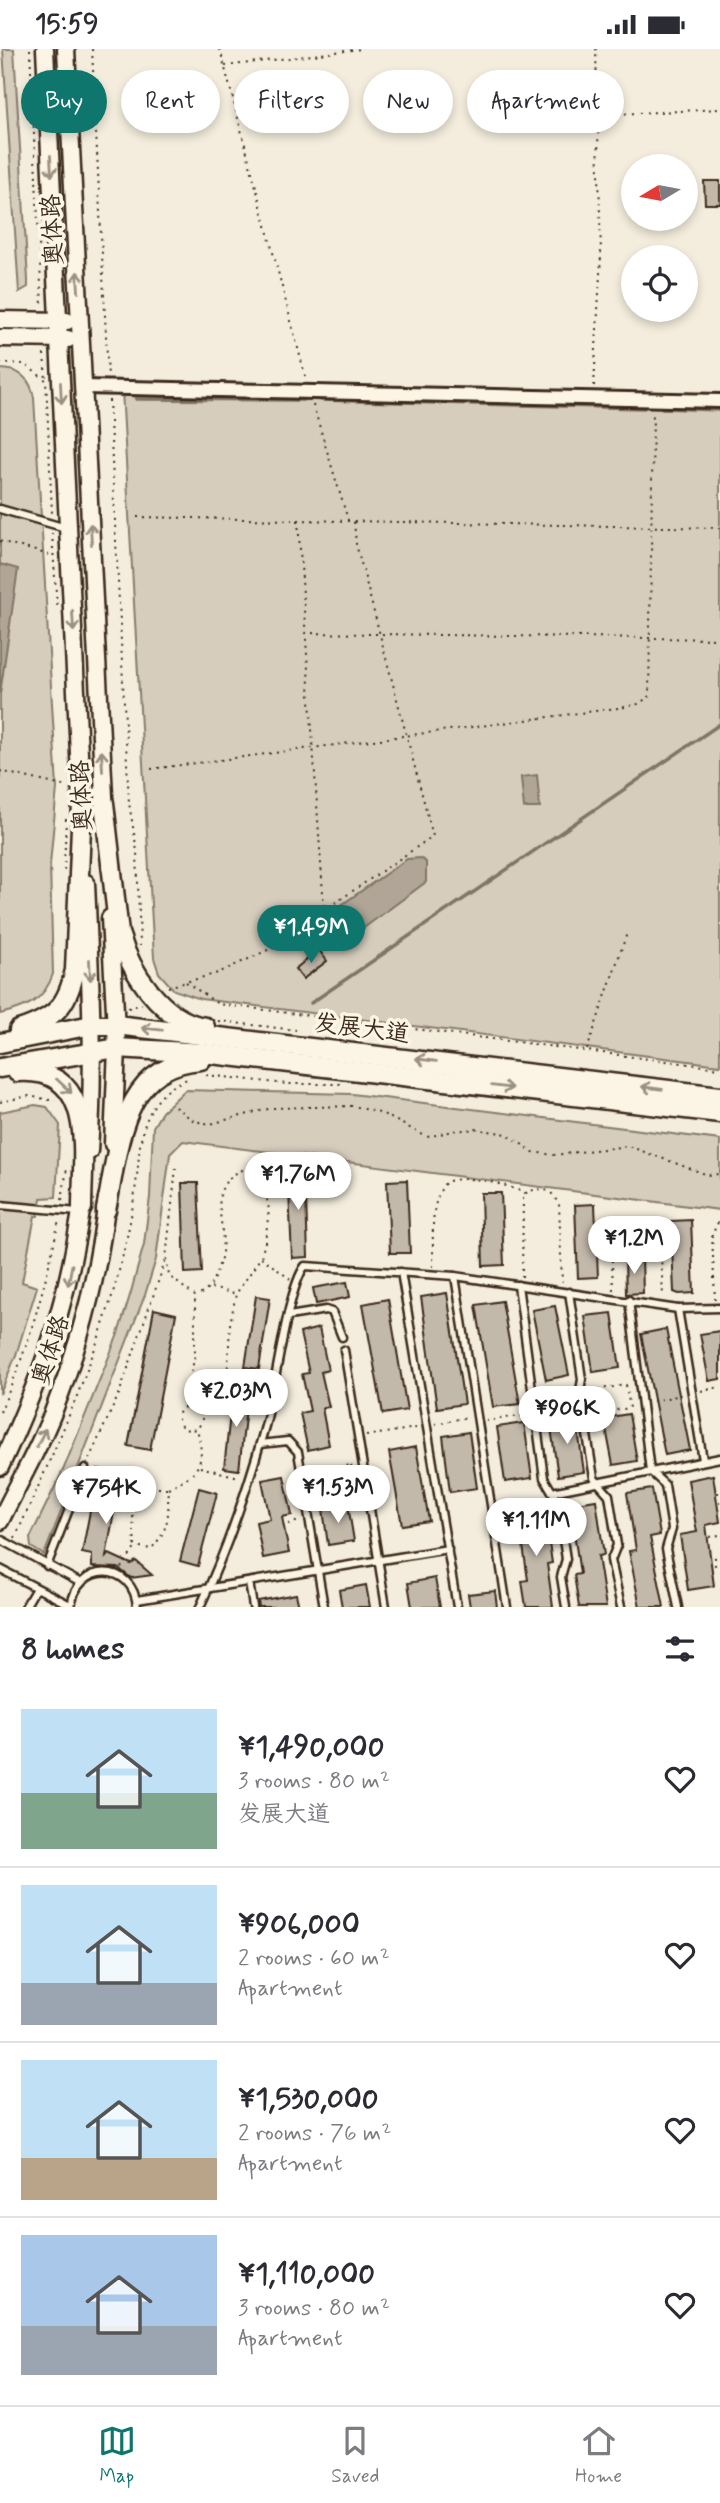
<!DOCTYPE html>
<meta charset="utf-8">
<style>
body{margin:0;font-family:Mynerve,"LXGW WenKai TC",sans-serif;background:#f2f2f3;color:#2b2b33;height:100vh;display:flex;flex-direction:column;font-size:26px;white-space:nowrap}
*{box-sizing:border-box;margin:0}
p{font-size:23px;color:#7c7c81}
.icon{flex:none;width:38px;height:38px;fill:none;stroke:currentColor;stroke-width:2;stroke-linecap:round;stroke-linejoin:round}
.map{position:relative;height:1558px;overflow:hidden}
.drawer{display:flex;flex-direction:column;background:#fff;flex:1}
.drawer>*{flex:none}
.guide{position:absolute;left:21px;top:21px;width:679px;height:63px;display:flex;gap:14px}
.needle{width:46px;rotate:260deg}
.tools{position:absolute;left:621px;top:105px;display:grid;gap:14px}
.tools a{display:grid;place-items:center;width:77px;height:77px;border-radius:50%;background:#fff;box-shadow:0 4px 10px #0003;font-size:35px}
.price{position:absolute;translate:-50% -60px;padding:0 16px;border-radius:24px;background:#fff;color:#222;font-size:23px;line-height:46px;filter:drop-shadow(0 2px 4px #0008)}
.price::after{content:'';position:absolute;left:50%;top:42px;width:21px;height:16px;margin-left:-10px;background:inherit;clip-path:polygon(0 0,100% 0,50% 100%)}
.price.on{background:#0f766e;color:#fff}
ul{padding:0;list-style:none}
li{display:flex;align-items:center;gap:21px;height:175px;padding:0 21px}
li+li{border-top:2px solid #e1e1e2}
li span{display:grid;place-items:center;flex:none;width:196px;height:140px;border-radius:0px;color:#555}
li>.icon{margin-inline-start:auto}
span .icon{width:84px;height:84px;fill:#fffc;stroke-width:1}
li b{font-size:30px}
h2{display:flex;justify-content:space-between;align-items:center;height:84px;padding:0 21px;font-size:30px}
.chip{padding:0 24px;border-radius:32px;background:#fff;box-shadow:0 4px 10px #0003;font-size:24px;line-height:63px}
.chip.on{background:#0f766e;color:#fff}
.status{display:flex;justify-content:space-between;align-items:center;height:49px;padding:0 35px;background:#fff;direction:ltr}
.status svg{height:19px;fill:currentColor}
.menu{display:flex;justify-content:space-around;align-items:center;height:98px;border-top:2px solid #e1e1e2;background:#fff;font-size:19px;color:#7c7c81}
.menu a{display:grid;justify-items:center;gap:4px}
.menu .on{color:#0f766e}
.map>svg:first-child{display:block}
</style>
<div class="status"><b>15:59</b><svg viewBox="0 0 49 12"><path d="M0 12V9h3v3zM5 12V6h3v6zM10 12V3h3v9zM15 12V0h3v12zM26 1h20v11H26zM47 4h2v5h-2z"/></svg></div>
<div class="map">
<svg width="720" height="1558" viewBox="0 0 720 1558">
<rect width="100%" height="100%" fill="#f4eddd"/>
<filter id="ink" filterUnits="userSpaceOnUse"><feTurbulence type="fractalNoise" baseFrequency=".0143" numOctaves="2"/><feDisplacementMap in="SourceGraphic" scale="14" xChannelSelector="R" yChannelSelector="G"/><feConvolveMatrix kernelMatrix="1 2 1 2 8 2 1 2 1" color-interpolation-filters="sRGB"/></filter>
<g filter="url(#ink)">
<g fill="#d6cdbd" stroke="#887c6e" stroke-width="2">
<polygon points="3,0 14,0 28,231 28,238 19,243"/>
<path d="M0,320c20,0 31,10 34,29l23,390 -7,77 3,109c-9,27 -27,34 -53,40z"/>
<polygon points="122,341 720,353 720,1016 201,950 174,941 159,924 154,909"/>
<polygon points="185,1041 352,1045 720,1091 720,1161 183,1092 170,1105 156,1210 145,1246 44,1506 31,1498 30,1489 64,1419 118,1285 131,1243 144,1195 150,1148 153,1078 162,1063"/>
<polygon points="35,1056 47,1058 60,1076 56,1148 41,1149 38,1167 35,1167 22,1233 37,1238 16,1306 0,1345 0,1063"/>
</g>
<g fill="#b0a596" stroke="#817466" stroke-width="2">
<polygon points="0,515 18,520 0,645"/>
<polygon points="537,726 540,759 524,759 521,728"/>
<polygon points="420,809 426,813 426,833 338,898 336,896 321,872 324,868 407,810"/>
</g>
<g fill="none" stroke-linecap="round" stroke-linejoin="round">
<g stroke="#817466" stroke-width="3.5">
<polyline points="136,350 303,351"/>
<polyline points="321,351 644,359"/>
<polyline points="662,359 720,361"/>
<polyline points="311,954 720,675"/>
</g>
</g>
<g fill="#c3b9aa" stroke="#3b2a1e" stroke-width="2">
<polygon points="704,132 720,132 720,155 705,155"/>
<polygon points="319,901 327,912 303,930 295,920"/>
<polygon points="288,1119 305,1119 308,1208 292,1209"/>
<polygon points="407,1131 410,1204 390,1204 387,1132"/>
<polygon points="182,1134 198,1134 202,1223 185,1224"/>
<polygon points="481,1144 501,1144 504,1216 483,1217"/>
<polygon points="595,1155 598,1228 578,1229 575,1156"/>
<polygon points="691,1171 694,1244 679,1245 674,1243 671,1172"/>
<polygon points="625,1209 642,1209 643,1244 626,1245"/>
<polygon points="347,1233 350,1248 316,1255 313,1239"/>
<polygon points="447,1244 464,1355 437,1359 421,1248"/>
<polygon points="256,1247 270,1249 259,1320 245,1318"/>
<polygon points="388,1250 407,1361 383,1365 363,1255"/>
<polygon points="502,1252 520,1355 493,1358 476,1256"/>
<polygon points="555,1257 569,1326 546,1331 532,1261"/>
<polygon points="154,1260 176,1265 150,1401 128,1397"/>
<polygon points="612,1264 620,1319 593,1323 585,1267"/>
<polygon points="319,1279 328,1321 321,1323 329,1358 322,1359 329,1396 308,1401 300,1364 310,1362 302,1325 309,1324 300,1284"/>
<polygon points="666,1280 690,1401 665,1406 641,1285"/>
<polygon points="720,1282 720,1330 709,1332 700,1285"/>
<polygon points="233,1339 248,1341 239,1421 224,1419"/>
<polygon points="629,1365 637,1412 613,1416 604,1369"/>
<polygon points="576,1368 584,1423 558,1427 550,1372"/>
<polygon points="524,1374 532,1429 505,1433 497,1378"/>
<polygon points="469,1383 477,1439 450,1443 443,1387"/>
<polygon points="416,1398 429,1472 402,1476 389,1403"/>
<polygon points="98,1420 121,1424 106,1508 109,1505 131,1515 136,1512 152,1526 131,1529 118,1519 92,1518 92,1506 82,1504"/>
<polygon points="713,1426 720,1473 706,1476 714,1537 688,1541 680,1486 697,1483 688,1431"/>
<polygon points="284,1427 292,1466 282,1468 289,1504 263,1509 256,1473 270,1470 262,1431"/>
<polygon points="199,1439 217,1444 198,1517 180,1512"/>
<polygon points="652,1440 660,1486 650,1488 664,1558 640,1558 629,1502 636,1501 627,1444"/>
<polygon points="596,1451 604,1506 598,1507 606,1558 579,1558 574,1526 580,1525 570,1455"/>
<polygon points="348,1456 354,1492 328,1496 323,1460"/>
<polygon points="544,1459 552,1514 547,1515 553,1558 526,1558 522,1532 528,1531 518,1462"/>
<polygon points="435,1529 440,1558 412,1558 408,1534"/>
<polygon points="366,1536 370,1558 342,1558 339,1541"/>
<polygon points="495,1542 497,1558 470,1558 468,1545"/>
<polygon points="296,1545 299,1558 259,1558 258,1552"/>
</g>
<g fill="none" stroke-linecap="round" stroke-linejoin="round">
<defs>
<g id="lane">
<polyline points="0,460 66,479"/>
<polyline points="0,1156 78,1163"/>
<polyline points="401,1223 457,1558"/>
<polyline points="455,1227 507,1558"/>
<polyline points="518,1236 544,1429 557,1451 566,1510 561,1528 566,1558"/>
<polyline points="569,1243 582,1330 580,1342 594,1429 609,1446 617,1496 611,1511 621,1558"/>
<polyline points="629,1251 650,1422 665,1436 672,1480 666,1500 678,1558"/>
<polyline points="678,1260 703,1411"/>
<polyline points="289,1267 326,1261 332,1263 342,1288"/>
<polyline points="344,1301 386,1558"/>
<polyline points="260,1395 288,1392 298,1403 324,1558"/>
<polyline points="552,1443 720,1409"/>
<polyline points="0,1490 79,1533"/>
<polyline points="47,1517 85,1419"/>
<polyline points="0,1520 70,1556"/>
<polyline points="249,1533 253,1558"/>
<polyline points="137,1551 448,1500"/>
<polyline points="25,1558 36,1539"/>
<path d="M71,1558c5,-46 63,-46 66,0"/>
<path d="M200,1558c27,-58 48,-119 65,-181 10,-35 22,-137 40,-160l150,10 223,33 42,-1"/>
</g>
<polyline id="street" points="84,338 720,352"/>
<g id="secondary">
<polyline points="45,0 82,767"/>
<polyline points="66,0 105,767"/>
<polyline points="0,271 67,272"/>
<polyline points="0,289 68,290"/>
<path d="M86,834c4,90 9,179 3,268"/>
<polyline points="110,869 117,999 113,1095"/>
<path d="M0,1418c44,-95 68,-165 83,-269"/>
<path d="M0,1472c17,-35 37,-69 52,-106 28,-70 47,-143 55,-217"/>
</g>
<g id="primary">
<path d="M104,754l15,130c11,38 43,88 86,94"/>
<path d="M19,981c36,-12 48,-23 56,-60l7,-167"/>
<polyline points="0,994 92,976 116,976 720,1047"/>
<polyline points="0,1019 117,999 203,1004 720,1064"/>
<path d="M17,1023c81,-6 65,82 65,136"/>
<path d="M106,1161c13,-61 14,-145 95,-150"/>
</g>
</defs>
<use href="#lane" stroke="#3b2a1e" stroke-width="11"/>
<use href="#street" stroke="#3b2a1e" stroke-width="18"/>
<use href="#secondary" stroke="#3b2a1e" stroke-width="21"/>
<use href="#primary" stroke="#3b2a1e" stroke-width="23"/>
<g stroke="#3b2a1e" stroke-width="2" stroke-dasharray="2 5" stroke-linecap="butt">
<polyline points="30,0 42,258"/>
<polyline points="92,0 108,328"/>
<polyline points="220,0 306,330"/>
<polyline points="225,17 361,0"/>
<polyline points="597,66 720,60"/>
<polyline points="44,305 46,331"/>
<polyline points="0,314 24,315 46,331 52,464"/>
<polyline points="594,337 601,206 596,0"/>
<polyline points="109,351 129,754 137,802 140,897"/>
<polyline points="313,356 348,471"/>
<polyline points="137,468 720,479"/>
<polyline points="298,471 324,860"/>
<polyline points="52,484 57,559"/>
<polyline points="0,492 53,507"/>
<polyline points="305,584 720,590"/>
<polyline points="151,720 625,658 638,655 649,648 653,362"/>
<polyline points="0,722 67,738"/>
<polyline points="64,821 66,770"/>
<polyline points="186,933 218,955 720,1019"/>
<polyline points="168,938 218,924 270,900 298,884 325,861 433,787 356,495 354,472"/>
<polyline points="128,959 142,955"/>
<polyline points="218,972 296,981"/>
<polyline points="587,1001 627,884"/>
<polyline points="206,1026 287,1035 340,1035"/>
<polyline points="0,1053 29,1047 55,1052"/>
<polyline points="175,1058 194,1072 210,1075 272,1059 354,1057 383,1065 427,1088 453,1082 477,1080 507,1085 533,1103 554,1106 628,1097 708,1126 720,1125"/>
<path d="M176,1119l-10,90 3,18 26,20c11,-3 15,-8 19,-18 3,-8 7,-17 8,-26 5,-34 -20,-67 25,-84l15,5 7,37 -4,32 -4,15 -25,37 -6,30 -2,42 -20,24 -6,24"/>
<polyline points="62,1151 67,1119"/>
<circle cx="635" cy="1184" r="13"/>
<polyline points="647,1181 660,1185 663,1247"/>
<polyline points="261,1208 290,1230"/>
<path d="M433,1218c1,-27 -5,-64 13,-85 21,-8 59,2 79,11"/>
<polyline points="522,1228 523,1150 526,1144 536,1140 550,1142 559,1155 562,1233"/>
<polyline points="211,1239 236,1245"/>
<polyline points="613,1241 611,1184 621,1181"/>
<polyline points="715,1251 712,1186 720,1169"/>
<polygon points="626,1336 630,1359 590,1365 587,1342"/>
<polyline points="701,1342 720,1338"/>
<polyline points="653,1352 681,1346"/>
<polyline points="541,1353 570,1348"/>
<circle cx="190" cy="1369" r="12"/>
<polyline points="193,1357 188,1338 195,1306 195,1248"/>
<path d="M0,1363c28,-62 45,-125 59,-192"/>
<polyline points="486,1372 526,1366"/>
<polyline points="435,1375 468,1368"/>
<polyline points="366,1387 416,1379"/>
<polyline points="89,1410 119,1345 166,1210"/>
<polygon points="351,1416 355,1440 325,1445 321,1421"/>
<polyline points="200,1418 239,1428"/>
<polyline points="336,1420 339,1442"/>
<polyline points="312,1435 351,1428"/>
<path d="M144,1439h23c3,26 2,42 -16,61l-16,-3 -2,-29z"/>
<path d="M168,1439c32,-16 38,-23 29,-59"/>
<polyline points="717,1444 720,1444"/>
<polyline points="719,1453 720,1453"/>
<polyline points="288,1475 300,1472"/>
<polyline points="710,1488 719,1486 720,1490"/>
<path d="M15,1489c56,-124 113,-246 124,-383 3,-35 15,-62 48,-76"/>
<polyline points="714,1509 720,1508"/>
<polyline points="714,1516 720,1515"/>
<polyline points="121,1519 136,1498"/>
</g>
<use href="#lane" stroke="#fcf5e5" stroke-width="6"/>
<use href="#street" stroke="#fcf5e5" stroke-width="12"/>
<use href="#secondary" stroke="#fcf5e5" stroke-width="16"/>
<use href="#primary" stroke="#fcf5e5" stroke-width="18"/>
</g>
<defs><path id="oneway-shaft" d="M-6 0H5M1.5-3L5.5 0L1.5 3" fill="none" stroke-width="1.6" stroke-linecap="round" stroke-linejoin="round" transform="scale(1.75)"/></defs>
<g stroke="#9c9082">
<use href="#oneway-shaft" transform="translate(51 117) rotate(87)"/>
<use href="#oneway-shaft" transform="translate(78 233) rotate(-93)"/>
<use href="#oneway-shaft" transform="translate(61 344) rotate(87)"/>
<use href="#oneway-shaft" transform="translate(91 485) rotate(-93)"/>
<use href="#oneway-shaft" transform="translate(73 572) rotate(87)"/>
<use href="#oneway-shaft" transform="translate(102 712) rotate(-93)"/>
<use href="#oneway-shaft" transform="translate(90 921) rotate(87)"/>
<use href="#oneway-shaft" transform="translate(152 980) rotate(-174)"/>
<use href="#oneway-shaft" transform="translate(426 1011) rotate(-173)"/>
<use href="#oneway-shaft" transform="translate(64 1037) rotate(43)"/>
<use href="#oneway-shaft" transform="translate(502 1038) rotate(7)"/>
<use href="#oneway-shaft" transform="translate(652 1039) rotate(-173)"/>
<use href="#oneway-shaft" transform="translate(70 1226) rotate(101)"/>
<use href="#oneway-shaft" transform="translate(41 1389) rotate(-64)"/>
</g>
</g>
<g text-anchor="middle" stroke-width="7" stroke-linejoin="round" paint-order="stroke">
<g font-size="24" fill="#3b2a1e" stroke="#fcf5e5">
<text transform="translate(52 181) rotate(-93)" y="8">奥体路</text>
<text transform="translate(81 747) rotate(-93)" y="8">奥体路</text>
<text transform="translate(362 979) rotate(7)" y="8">发展大道</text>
<text transform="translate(50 1301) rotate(-72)" y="8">奥体路</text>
</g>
</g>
</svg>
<div class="tools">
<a><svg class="needle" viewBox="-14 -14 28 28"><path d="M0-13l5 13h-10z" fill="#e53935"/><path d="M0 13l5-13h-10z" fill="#7c7c81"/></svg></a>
<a><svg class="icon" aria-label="locate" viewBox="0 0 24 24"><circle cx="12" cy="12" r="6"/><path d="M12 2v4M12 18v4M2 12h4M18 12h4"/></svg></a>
</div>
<b class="price on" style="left:311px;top:916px">¥1.49M</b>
<b class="price" style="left:298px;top:1163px">¥1.76M</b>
<b class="price" style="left:634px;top:1227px">¥1.2M</b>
<b class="price" style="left:236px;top:1380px">¥2.03M</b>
<b class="price" style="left:567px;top:1397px">¥906K</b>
<b class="price" style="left:338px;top:1476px">¥1.53M</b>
<b class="price" style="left:106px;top:1477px">¥754K</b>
<b class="price" style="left:536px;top:1509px">¥1.11M</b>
<div class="guide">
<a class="chip on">Buy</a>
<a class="chip">Rent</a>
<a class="chip">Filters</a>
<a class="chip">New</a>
<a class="chip">Apartment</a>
</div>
</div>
<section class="drawer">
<h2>8 homes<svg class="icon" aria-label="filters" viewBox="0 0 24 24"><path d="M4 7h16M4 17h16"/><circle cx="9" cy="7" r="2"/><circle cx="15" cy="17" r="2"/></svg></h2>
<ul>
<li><span style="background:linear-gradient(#bfe0f5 60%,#7fa58c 0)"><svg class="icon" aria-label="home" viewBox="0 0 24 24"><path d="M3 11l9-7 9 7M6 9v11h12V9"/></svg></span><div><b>¥1,490,000</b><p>3 rooms · 80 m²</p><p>发展大道</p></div><svg class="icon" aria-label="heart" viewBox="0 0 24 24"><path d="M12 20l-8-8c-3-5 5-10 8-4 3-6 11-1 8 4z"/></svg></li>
<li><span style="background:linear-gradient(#bfe0f5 70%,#9aa5b1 0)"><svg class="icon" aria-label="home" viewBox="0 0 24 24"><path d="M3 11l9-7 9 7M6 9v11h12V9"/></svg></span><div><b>¥906,000</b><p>2 rooms · 60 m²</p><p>Apartment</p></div><svg class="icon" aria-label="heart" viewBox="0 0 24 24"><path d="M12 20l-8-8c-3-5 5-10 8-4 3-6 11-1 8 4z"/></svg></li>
<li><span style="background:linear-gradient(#bfe0f5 70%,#b9a48a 0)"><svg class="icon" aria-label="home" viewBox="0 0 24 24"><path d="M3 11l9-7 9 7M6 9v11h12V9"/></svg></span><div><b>¥1,530,000</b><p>2 rooms · 76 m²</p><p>Apartment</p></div><svg class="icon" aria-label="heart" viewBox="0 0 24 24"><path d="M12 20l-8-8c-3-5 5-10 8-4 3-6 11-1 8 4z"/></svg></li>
<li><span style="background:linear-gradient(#a9c7e8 65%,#9aa5b1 0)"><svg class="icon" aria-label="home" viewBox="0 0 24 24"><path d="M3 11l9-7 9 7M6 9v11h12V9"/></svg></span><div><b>¥1,110,000</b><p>3 rooms · 80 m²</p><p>Apartment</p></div><svg class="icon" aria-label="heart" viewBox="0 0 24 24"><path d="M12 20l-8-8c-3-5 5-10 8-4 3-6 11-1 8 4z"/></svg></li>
</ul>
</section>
<nav class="menu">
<a class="on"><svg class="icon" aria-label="map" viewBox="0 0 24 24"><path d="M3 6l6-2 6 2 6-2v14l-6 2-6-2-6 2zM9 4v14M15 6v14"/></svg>Map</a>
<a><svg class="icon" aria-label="saved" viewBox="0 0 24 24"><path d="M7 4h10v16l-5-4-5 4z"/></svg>Saved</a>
<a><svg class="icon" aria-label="home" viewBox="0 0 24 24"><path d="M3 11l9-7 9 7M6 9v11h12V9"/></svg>Home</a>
</nav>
